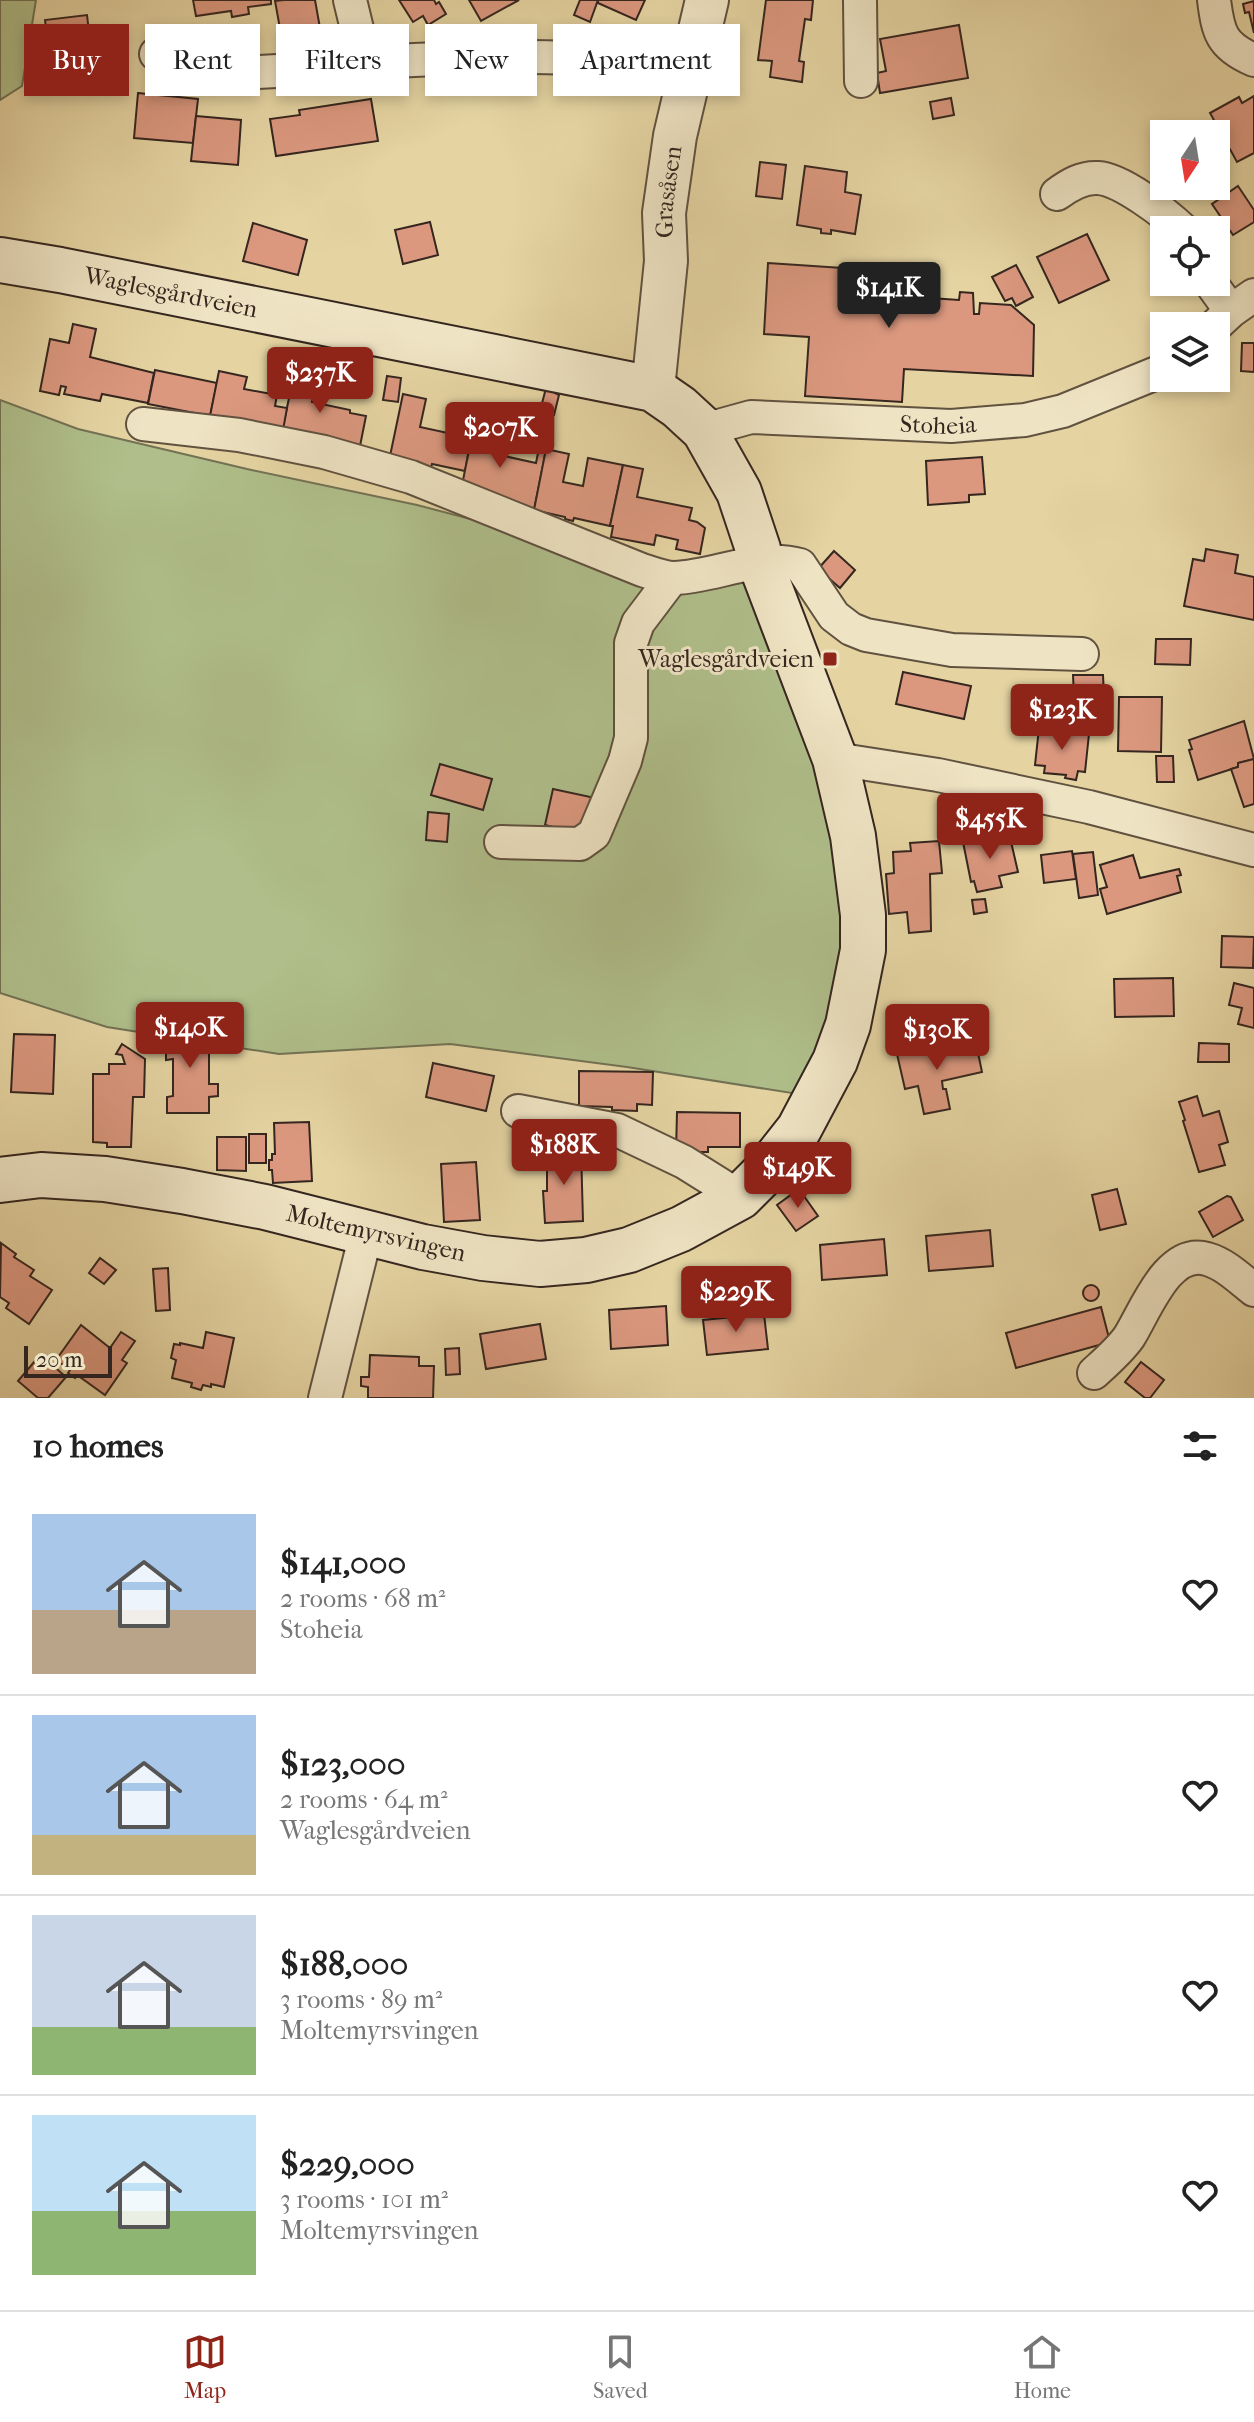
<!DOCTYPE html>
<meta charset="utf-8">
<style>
body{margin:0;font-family:"IM FELL French Canon",serif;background:#f6f6f6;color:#222;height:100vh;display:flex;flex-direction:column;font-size:30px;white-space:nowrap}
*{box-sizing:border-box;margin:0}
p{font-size:26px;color:#767676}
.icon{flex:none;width:44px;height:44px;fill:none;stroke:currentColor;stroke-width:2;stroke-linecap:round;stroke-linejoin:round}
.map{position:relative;height:1398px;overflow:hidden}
.details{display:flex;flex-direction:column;background:#fff;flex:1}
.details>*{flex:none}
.top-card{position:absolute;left:24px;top:24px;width:800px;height:72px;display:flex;gap:16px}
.needle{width:52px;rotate:192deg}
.tools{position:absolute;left:1150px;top:120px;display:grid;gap:16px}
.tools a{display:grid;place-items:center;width:80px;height:80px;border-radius:0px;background:#fff;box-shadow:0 4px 12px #0003;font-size:40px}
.scale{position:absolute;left:24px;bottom:20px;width:88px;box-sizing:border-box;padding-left:8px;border:4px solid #35261f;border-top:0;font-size:22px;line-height:28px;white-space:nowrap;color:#35261f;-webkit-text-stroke:6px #eee3c3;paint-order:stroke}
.price{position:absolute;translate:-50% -68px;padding:0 18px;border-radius:8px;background:#8f2418;color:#fff;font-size:26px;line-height:52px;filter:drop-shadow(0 2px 4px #0008)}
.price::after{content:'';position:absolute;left:50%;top:48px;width:24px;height:18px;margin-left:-12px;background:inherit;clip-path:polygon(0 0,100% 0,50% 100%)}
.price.selected{background:#222;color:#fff}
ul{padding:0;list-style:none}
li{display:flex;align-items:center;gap:24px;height:200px;padding:0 32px}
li+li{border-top:2px solid #e0e0e0}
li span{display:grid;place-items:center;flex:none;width:224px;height:160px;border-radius:0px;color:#555}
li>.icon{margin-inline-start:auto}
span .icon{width:96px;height:96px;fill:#fffc;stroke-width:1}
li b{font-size:34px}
h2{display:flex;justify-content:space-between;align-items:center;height:96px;padding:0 32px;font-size:34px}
.pill{padding:0 28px;border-radius:0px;background:#fff;box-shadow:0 4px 12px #0003;font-size:28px;line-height:72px}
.pill.selected{background:#8f2418;color:#fff}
.tabs{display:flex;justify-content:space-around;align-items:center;height:112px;border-top:2px solid #e0e0e0;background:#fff;font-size:22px;color:#767676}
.tabs a{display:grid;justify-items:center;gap:4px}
.tabs .selected{color:#8f2418}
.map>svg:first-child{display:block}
</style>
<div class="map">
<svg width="1254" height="1398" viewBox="0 0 1254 1398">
<rect width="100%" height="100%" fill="#e5d4a2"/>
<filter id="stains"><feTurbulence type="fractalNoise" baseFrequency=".0025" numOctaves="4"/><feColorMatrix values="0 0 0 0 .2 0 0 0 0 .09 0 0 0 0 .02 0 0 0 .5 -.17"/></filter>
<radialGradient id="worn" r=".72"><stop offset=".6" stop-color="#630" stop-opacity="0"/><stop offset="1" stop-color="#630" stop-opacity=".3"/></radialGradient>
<g fill="#afbe8a" stroke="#727254" stroke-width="2">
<polygon points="0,0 36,0 22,86 0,100"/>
<polygon points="0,400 78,429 247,469 417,505 585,549 755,580 859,888 837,1061 798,1094 627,1067 450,1044 279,1054 107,1027 0,993"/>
</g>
<g fill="#db987f" stroke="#35261f" stroke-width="2">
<polygon points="193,0 271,0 271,4 248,7 249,14 232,17 231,11 196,16"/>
<polygon points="284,0 315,0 320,28 281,34 275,1"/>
<polygon points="399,0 434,0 436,4 439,2 446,14 428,25 423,16 413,22"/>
<polygon points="469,0 519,0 481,21"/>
<polygon points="580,0 598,0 590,22 574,15"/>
<polygon points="598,0 645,0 636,20 598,3"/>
<polygon points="766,0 813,0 811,20 805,19 799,61 804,62 802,82 770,77 772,61 758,60"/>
<polygon points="1254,1 1254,33 1249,12 1245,13 1243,4"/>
<polygon points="87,15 91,49 105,47 109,80 58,86 56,64 51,65 45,20"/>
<polygon points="959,25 968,78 880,93 877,73 886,71 880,39"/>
<polygon points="138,93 198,99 193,143 134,138"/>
<polygon points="1254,96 1254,153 1237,162 1210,113 1239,97 1242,103"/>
<polygon points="951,98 954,115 933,119 930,102"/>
<polygon points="371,99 378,141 276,156 270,119 300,115 299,110"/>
<polygon points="196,116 241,120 238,165 191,161"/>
<polygon points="760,162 786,165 782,199 756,196"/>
<polygon points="805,166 847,172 845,192 861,195 855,234 831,230 831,234 821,233 821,229 797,225"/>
<polygon points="1238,186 1254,210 1254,222 1233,235 1212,204"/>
<polygon points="430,222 438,255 403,264 395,230"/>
<polygon points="253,223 307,240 298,275 243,261"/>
<polygon points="1087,234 1109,280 1059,303 1037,257"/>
<polygon points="768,263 932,274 930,298 959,300 960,292 973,293 974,314 979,314 980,303 1011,305 1034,325 1033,376 904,369 902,402 805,396 809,337 764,334"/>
<polygon points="1016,265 1033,297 1016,306 1012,298 1005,301 992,277"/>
<polygon points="73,324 96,329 90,357 154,373 148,403 102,394 100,401 64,394 66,387 61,386 59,395 40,391 50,339 69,343"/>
<polygon points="1242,343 1254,343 1254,372 1241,371"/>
<polygon points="155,370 217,383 210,416 148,404"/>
<polygon points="295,370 317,375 312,402 350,410 350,413 366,416 360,446 282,431"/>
<polygon points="219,371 247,377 244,389 277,395 275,406 287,408 283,430 210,416"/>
<polygon points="387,376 401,378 398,402 383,400"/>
<polygon points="546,388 559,395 554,415 540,411"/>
<polygon points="403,394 426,399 420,427 471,438 465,471 432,464 430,471 418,468 419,462 390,456"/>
<polygon points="475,421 500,427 496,443 507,445 504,456 536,463 539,448 546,450 534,510 461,490"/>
<polygon points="546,449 569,454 563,482 583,486 588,458 623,465 610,526 574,518 573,521 565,519 565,517 534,510"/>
<polygon points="982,457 985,494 969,495 969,502 928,505 926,461"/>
<polygon points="623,465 643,469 637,497 692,508 689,520 697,522 705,528 700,554 676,549 678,540 656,535 654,545 611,537 613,526 610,526"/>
<polygon points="1206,549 1238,555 1235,573 1254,577 1254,620 1184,606 1193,559 1204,561"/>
<polygon points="834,551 855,570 840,588 818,569"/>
<polygon points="1156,639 1191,639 1190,665 1155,664"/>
<polygon points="903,672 971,686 964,719 896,704"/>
<polygon points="1073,675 1103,675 1105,717 1075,718"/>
<polygon points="1119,697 1162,697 1161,752 1118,751"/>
<polygon points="1244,721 1254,759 1238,763 1238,767 1198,780 1189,750 1192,749 1189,740"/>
<polygon points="1039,728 1089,734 1085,772 1078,771 1076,780 1065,778 1066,775 1044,773 1045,766 1035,765"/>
<polygon points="1156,756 1173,756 1174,782 1157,782"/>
<polygon points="1254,759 1254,804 1244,807 1231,769 1238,767 1238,763"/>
<polygon points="440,764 492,779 483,810 431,795"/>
<polygon points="553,789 595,798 586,835 545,825"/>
<polygon points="971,800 994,804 998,824 963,831 962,820 969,814"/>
<polygon points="428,812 449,814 447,842 426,840"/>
<polygon points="1009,833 1018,872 999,876 1002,887 977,892 974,881 971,882 963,842"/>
<polygon points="939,841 942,873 930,874 931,931 909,933 907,912 889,914 886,874 894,873 893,852 911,851 910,843"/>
<polygon points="1072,851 1076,879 1044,883 1041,855"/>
<polygon points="1093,852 1098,895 1079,898 1073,854"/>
<polygon points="1133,855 1140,878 1179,869 1181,875 1177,876 1181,892 1107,914 1100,889 1107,887 1100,865"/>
<polygon points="985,899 987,912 974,914 972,900"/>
<polygon points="1222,936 1254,937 1253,968 1221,967"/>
<polygon points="1173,978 1174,1016 1115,1017 1114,979"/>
<polygon points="1234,983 1254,988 1254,1028 1238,1024 1242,1008 1229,1005"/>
<polygon points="181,1003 181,1024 159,1024 158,1004"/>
<polygon points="166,1028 209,1028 209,1084 218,1084 218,1096 209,1097 209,1113 167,1113 167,1097 173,1096 173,1059 166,1060"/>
<polygon points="14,1034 55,1035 53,1094 11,1092"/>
<polygon points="955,1042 957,1052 977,1048 982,1072 942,1081 943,1089 946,1089 950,1109 924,1114 918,1086 905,1089 897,1054"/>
<polygon points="1199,1043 1229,1044 1229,1062 1198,1062"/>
<polygon points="122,1044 145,1059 144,1097 133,1097 131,1147 107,1147 107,1143 93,1142 93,1074 109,1074 109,1064 125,1064 122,1055 116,1054"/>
<polygon points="433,1063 494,1076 486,1111 426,1097"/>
<polygon points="579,1071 653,1072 652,1105 637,1104 637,1111 612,1110 612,1107 579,1106"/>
<polygon points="1197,1096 1203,1116 1219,1111 1228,1142 1219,1145 1225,1165 1199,1172 1183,1121 1185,1120 1179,1102"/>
<polygon points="677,1112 740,1113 740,1147 708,1147 708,1152 676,1152"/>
<polygon points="309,1122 312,1181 273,1183 272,1170 269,1170 269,1160 272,1160 272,1154 275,1154 274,1123"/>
<rect x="249" y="1134" width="17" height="29"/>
<polygon points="217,1137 246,1137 246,1171 217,1170"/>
<polygon points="537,1143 537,1157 525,1157 525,1144"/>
<polygon points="581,1149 583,1221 545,1223 543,1191 547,1191 547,1150"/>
<polygon points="476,1162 480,1220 444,1222 441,1164"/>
<polygon points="799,1189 818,1216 796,1231 777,1205"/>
<polygon points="1117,1189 1126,1224 1100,1230 1092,1195"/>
<polygon points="1227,1196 1231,1197 1243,1220 1213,1237 1199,1212"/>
<polygon points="990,1230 993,1266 929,1271 926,1236"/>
<polygon points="884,1239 887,1275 822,1280 820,1245"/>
<polygon points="1,1243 16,1254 14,1257 34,1270 30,1276 52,1290 29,1324 6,1308 9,1303 0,1297"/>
<polygon points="100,1258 116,1270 104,1284 89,1273"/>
<polygon points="168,1268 170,1310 156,1311 153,1269"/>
<circle cx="1091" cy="1293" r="8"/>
<polygon points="666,1306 668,1345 611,1349 609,1310"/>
<polygon points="1101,1307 1110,1342 1016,1368 1006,1333"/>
<polygon points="764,1314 768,1349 707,1355 703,1320"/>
<polygon points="540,1324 546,1359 486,1369 480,1334"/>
<polygon points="81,1325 110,1348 121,1332 135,1341 122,1360 127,1363 105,1395 77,1375 75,1378 68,1373 70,1370 56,1360"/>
<polygon points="206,1332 234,1338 224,1387 211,1384 211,1387 203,1385 201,1390 191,1387 192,1383 172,1378 176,1360 171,1358 174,1344 180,1345 180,1343 203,1348"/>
<polygon points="459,1348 460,1374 446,1375 445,1349"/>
<polygon points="44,1354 51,1360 49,1362 66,1377 48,1398 38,1398 18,1381 40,1355 42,1356"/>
<polygon points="370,1355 419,1357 419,1366 434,1366 433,1398 368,1398 368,1387 361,1386 361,1377 369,1377"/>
<polygon points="1141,1362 1164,1380 1150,1398 1145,1398 1125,1382"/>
</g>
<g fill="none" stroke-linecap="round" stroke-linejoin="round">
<defs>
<g id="minor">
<path d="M350,0l15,62c107,-4 218,-12 324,8"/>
<polyline points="860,0 861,81"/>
<path d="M1214,0c4,32 7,46 40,60"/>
<polyline points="156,54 183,67 223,74 350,67 365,62"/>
<path d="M1057,194c12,-9 25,-17 41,-16 23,1 68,36 85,52"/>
<polyline points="1210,282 1231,311"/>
<polyline points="1215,326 1231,311 1254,295"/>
<path d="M143,424l96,11 85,17 87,25 231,93c10,3 22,8 32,8 42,-1 83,-25 126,-13l34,51 17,13 15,6 86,15 130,4"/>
<path id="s1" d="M704,430l47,-13 200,9 74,-6 38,-9 101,-41"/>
<polyline points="835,759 938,775 1089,807 1254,850"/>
<polyline points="501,842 580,844 594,834 625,761 631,738 631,643 638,623 672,578"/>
<polyline points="518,1111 617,1130 684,1162 740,1197"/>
<path d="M1094,1373c12,-11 26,-23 35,-36 16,-25 39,-90 78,-78 18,5 33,20 47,31"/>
<polyline points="325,1398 366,1234"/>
</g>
<g id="tertiary">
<path id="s2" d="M653,389l13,-128 -2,-48 11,-77 32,-136"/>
</g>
<g id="secondary">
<path id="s3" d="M0,260l60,10 593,119 26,18 25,23 35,62 19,57 2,13 75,197 18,77 10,79v35l-15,75 -13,36 -36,68 -33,42 -26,26 -59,32 -52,21 -43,10 -46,4 -57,-6 -60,-11 -158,-40 -83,-16 -77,-12 -64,-4 -41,5"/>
</g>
</defs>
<use href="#minor" stroke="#615240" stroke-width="36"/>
<use href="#tertiary" stroke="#615240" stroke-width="46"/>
<use href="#secondary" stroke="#35261f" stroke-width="48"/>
<use href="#minor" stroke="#eee3c3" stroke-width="32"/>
<use href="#tertiary" stroke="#eee3c3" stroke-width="42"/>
<use href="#secondary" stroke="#eee3c3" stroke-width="44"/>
</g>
<rect fill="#8f2418" stroke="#eee3c3" stroke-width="3" x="822" y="651" width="16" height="16" rx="4"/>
<g text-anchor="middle" stroke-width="6" stroke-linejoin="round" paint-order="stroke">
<g font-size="24" fill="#35261f" stroke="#eee3c3">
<text dy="8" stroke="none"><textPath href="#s2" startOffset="198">Grasåsen</textPath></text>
<text dy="8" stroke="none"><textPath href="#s3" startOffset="174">Waglesgårdveien</textPath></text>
<text dy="8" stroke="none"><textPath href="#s1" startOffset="236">Stoheia</textPath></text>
<text transform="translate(376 1233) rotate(13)" y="8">Moltemyrsvingen</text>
</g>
<g font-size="24" fill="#35261f" stroke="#eee3c3" text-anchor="end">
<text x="814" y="667">Waglesgårdveien</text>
</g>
</g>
<rect width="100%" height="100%" filter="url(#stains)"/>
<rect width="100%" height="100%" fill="url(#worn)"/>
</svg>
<div class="tools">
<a><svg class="needle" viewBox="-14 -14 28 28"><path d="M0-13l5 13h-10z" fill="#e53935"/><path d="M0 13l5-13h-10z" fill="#767676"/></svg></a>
<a><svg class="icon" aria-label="locate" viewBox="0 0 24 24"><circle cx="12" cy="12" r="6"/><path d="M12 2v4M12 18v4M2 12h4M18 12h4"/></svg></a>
<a><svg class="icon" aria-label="layers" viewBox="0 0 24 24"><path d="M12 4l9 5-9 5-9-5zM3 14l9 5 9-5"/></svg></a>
</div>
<div class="scale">20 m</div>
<b class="price selected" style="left:889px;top:330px">$141K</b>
<b class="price" style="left:320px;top:415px">$237K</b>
<b class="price" style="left:500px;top:470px">$207K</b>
<b class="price" style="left:1062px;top:752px">$123K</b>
<b class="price" style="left:990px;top:861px">$455K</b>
<b class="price" style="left:190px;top:1070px">$140K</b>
<b class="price" style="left:937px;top:1072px">$130K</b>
<b class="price" style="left:564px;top:1187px">$188K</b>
<b class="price" style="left:798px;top:1210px">$149K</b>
<b class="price" style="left:736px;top:1334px">$229K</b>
<div class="top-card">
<a class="pill selected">Buy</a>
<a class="pill">Rent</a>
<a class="pill">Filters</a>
<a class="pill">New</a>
<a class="pill">Apartment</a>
</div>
</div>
<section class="details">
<h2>10 homes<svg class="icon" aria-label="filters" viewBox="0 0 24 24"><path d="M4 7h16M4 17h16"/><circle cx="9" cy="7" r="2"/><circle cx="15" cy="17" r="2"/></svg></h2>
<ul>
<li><span style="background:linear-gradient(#a9c7e8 60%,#b9a48a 0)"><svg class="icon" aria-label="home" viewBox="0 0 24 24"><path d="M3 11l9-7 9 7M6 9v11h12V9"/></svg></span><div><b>$141,000</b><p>2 rooms · 68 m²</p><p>Stoheia</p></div><svg class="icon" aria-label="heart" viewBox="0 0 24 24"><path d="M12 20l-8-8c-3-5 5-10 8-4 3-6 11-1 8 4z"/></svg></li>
<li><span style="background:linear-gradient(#a9c7e8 75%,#c2b280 0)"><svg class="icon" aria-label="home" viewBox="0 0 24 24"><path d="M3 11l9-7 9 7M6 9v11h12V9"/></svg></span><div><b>$123,000</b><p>2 rooms · 64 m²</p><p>Waglesgårdveien</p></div><svg class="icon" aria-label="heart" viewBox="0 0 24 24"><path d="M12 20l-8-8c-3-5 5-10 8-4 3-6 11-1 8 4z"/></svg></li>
<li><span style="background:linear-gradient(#c9d6e8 70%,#8fb573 0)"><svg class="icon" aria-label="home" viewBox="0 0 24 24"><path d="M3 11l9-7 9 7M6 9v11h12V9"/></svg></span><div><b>$188,000</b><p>3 rooms · 89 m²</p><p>Moltemyrsvingen</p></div><svg class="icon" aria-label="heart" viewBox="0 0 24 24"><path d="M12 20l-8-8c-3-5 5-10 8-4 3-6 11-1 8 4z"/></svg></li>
<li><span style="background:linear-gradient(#bfe0f5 60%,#8fb573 0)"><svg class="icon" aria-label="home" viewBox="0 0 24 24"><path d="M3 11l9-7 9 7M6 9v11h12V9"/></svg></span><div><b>$229,000</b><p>3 rooms · 101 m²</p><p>Moltemyrsvingen</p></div><svg class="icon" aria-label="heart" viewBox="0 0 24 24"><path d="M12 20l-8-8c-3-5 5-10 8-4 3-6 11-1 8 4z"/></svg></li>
</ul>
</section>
<nav class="tabs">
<a class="selected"><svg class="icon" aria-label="map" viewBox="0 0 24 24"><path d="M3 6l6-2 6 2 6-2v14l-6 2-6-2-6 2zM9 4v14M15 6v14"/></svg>Map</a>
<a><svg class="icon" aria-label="saved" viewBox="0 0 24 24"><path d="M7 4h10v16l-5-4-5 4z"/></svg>Saved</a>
<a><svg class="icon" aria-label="home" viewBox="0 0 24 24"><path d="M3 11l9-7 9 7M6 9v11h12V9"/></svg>Home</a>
</nav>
